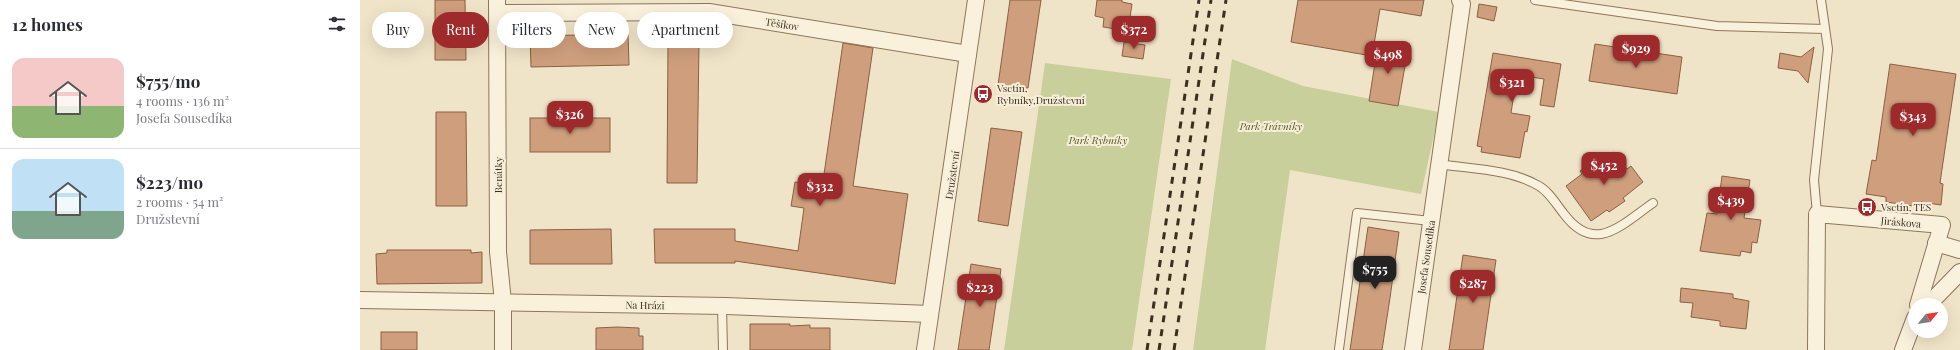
<!DOCTYPE html>
<meta charset="utf-8">
<style>
body{margin:0;font-family:"Playfair Display",serif;background:#f2f2f3;color:#2b2b33;height:100vh;display:flex;flex-direction:column;font-size:15px;white-space:nowrap}
*{box-sizing:border-box;margin:0}
p{font-size:13px;color:#7c7c81}
.icon{flex:none;width:22px;height:22px;fill:none;stroke:currentColor;stroke-width:2;stroke-linecap:round;stroke-linejoin:round}
.map{position:relative;flex:1;overflow:hidden}
.side{display:flex;flex-direction:column;background:#fff;width:360px}
.side>*{flex:none}
.banner{position:absolute;left:12px;top:12px;width:380px;height:36px;display:flex;gap:8px}
.needle{width:26px;rotate:60deg}
.tools{position:absolute;left:1548px;top:298px;display:grid;gap:8px}
.tools a{display:grid;place-items:center;width:40px;height:40px;border-radius:50%;background:#fff;box-shadow:0 4px 16px #0002;font-size:20px}
.price{position:absolute;translate:-50% -34px;padding:0 9px;border-radius:8px;background:#9e2a2b;color:#fff;font-size:13px;line-height:26px;filter:drop-shadow(0 1px 2px #0008)}
.price::after{content:'';position:absolute;left:50%;top:24px;width:12px;height:9px;margin-left:-6px;background:inherit;clip-path:polygon(0 0,100% 0,50% 100%)}
.price.current{background:#222;color:#fff}
ul{padding:0;list-style:none}
li{display:flex;align-items:center;gap:12px;height:100px;padding:0 12px}
li+li{border-top:1px solid #e1e1e2}
li span{display:grid;place-items:center;flex:none;width:112px;height:80px;border-radius:12px;color:#555}
li>.icon{margin-inline-start:auto}
span .icon{width:48px;height:48px;fill:#fffc;stroke-width:1}
li b{font-size:17px}
h2{display:flex;justify-content:space-between;align-items:center;height:48px;padding:0 12px;font-size:17px}
.tag{padding:0 14px;border-radius:18px;background:#fff;box-shadow:0 4px 16px #0002;font-size:14px;line-height:36px}
.tag.current{background:#9e2a2b;color:#fff}
main{display:flex;flex:1;min-height:0}
.map>svg:first-child{display:block}
</style>
<main>
<section class="side">
<h2>12 homes<svg class="icon" aria-label="filters" viewBox="0 0 24 24"><path d="M4 7h16M4 17h16"/><circle cx="9" cy="7" r="2"/><circle cx="15" cy="17" r="2"/></svg></h2>
<ul>
<li><span style="background:linear-gradient(#f6c9c9 60%,#8fb573 0)"><svg class="icon" aria-label="home" viewBox="0 0 24 24"><path d="M3 11l9-7 9 7M6 9v11h12V9"/></svg></span><div><b>$755/mo</b><p>4 rooms · 136 m²</p><p>Josefa Sousedíka</p></div></li>
<li><span style="background:linear-gradient(#bfe0f5 65%,#7fa58c 0)"><svg class="icon" aria-label="home" viewBox="0 0 24 24"><path d="M3 11l9-7 9 7M6 9v11h12V9"/></svg></span><div><b>$223/mo</b><p>2 rooms · 54 m²</p><p>Družstevní</p></div></li>
</ul>
</section>
<div class="map">
<svg width="1600" height="350" viewBox="0 0 1600 350">
<rect width="100%" height="100%" fill="#f0e4c8"/>
<g fill="#c9cf9b">
<polygon points="872,59 943,86 1079,112 1061,194 930,170 905,350 833,350"/>
<polygon points="685,63 811,79 772,350 644,350"/>
</g>
<g fill="#cf9f7d" stroke="#8d5f41">
<polygon points="75,0 105,0 106,60 75,60"/>
<polygon points="650,0 681,0 668,88 638,85"/>
<polygon points="737,0 762,0 762,2 772,4 768,31 743,27 744,18 735,16"/>
<polygon points="938,0 1064,0 1061,16 1020,9 1012,56 931,42"/>
<polygon points="1119,4 1137,7 1134,21 1117,17"/>
<polygon points="268,34 269,65 171,67 170,36"/>
<polygon points="308,42 339,42 337,183 307,183"/>
<polygon points="764,42 785,45 783,59 762,56"/>
<polygon points="483,43 513,48 493,186 548,194 535,284 375,261 375,263 295,263 294,229 375,229 375,241 438,251 444,208 431,206 435,182 448,184 449,179 463,181"/>
<polygon points="1018,44 1048,49 1038,106 1009,101"/>
<polygon points="1235,44 1322,57 1317,94 1229,81"/>
<polygon points="1454,47 1448,83 1438,71 1418,68 1420,53 1441,57"/>
<polygon points="1133,53 1201,64 1194,107 1180,105 1184,79 1157,75 1151,113 1170,116 1167,132 1165,131 1160,158 1121,152 1122,147 1117,146"/>
<polygon points="1530,64 1596,74 1580,183 1583,184 1581,205 1561,202 1560,207 1526,202 1526,197 1506,194 1512,160 1516,161"/>
<polygon points="76,112 106,112 107,206 76,206"/>
<rect x="170" y="118" width="80" height="34"/>
<polygon points="631,128 662,132 648,226 618,221"/>
<polygon points="1254,152 1267,169 1271,166 1283,182 1263,198 1265,201 1249,212 1247,210 1231,221 1206,186 1222,174 1220,171 1236,160 1238,163"/>
<polygon points="1362,176 1390,180 1384,218 1401,220 1397,243 1392,242 1391,253 1381,251 1380,256 1340,251 1347,213 1357,214"/>
<polygon points="1008,227 1039,232 1030,298 1022,350 990,350"/>
<polygon points="251,229 252,264 170,264 170,230"/>
<polygon points="27,250 111,250 111,253 122,252 122,283 17,284 16,254 27,253"/>
<polygon points="1103,255 1136,260 1123,350 1089,350"/>
<polygon points="611,264 641,269 629,350 598,350"/>
<polygon points="1321,288 1373,294 1373,298 1389,301 1386,329 1360,326 1360,321 1331,317 1333,303 1320,302"/>
<polygon points="390,324 430,324 430,326 450,325 450,328 470,328 470,350 390,350"/>
<polygon points="257,327 279,328 279,336 283,336 283,350 236,350 236,328"/>
<rect x="21" y="332" width="36" height="18"/>
</g>
<g fill="none" stroke-linecap="round" stroke-linejoin="round">
<defs>
<g id="service">
<polyline points="1175,0 1357,26 1465,29"/>
<path d="M1079,164c32,5 70,5 98,21 11,5 19,19 27,29 31,41 57,11 89,-11"/>
<polyline points="1457,214 1454,180 1468,49 1461,0"/>
<polyline points="362,306 363,350"/>
<polyline points="979,349 997,213 1071,221"/>
</g>
<g id="minor">
<polyline points="137,0 138,252 143,302 143,350"/>
<polyline points="138,13 349,12 608,54"/>
<polyline points="1576,243 1600,250"/>
<polyline points="0,300 366,306 570,314"/>
<polyline points="1568,305 1600,272"/>
<polyline points="565,350 616,0"/>
<polyline points="1053,350 1102,4 1100,0"/>
<polyline points="1456,350 1457,214 1582,225 1558,305"/>
<polyline points="1543,350 1555,318"/>
</g>
</defs>
<use href="#service" stroke="#8d765c" stroke-width="10"/>
<use href="#minor" stroke="#8d765c" stroke-width="18"/>
<use href="#service" stroke="#faf1dc" stroke-width="8"/>
<use href="#minor" stroke="#faf1dc" stroke-width="16"/>
<g stroke="#3d2e20" stroke-width="3" stroke-dasharray="7 7" stroke-linecap="butt">
<polyline points="787,350 839,0"/>
<polyline points="799,350 851,0"/>
<polyline points="814,350 866,0"/>
</g>
</g>
<defs>
<symbol id="bus-disc" viewBox="-11 -11 22 22"><circle r="9.5" fill="#9e2a2b" stroke="#f7eed8"/><path d="M-5-6H5V4H4V6H2V4H-2V6H-4V4H-5ZM-3.5-4V0h7V-4ZM-3.5 1.2v1.5H-2V1.2ZM2 1.2v1.5H3.5V1.2Z" fill="#fff"/></symbol>
</defs>
<g fill-rule="evenodd">
<use href="#bus-disc" x="612" y="83" width="22" height="22"/>
<use href="#bus-disc" x="1496" y="196" width="22" height="22"/>
</g>
<g text-anchor="middle" stroke-width="4" stroke-linejoin="round" paint-order="stroke">
<g font-size="10" fill="#3d2e20" stroke="#f7eed8">
<text transform="translate(422 24) rotate(9)" y="4">Těšíkov</text>
<text transform="translate(138 175) rotate(-90)" y="4">Benátky</text>
<text transform="translate(592 175) rotate(-82)" y="4">Družstevní</text>
<text transform="translate(1541 222) rotate(5)" y="4">Jiráskova</text>
<text transform="translate(1066 257) rotate(-82)" y="4">Josefa Sousedíka</text>
<text transform="translate(285 305) rotate(1)" y="4">Na Hrázi</text>
</g>
<g font-size="10" fill="#3d2e20" stroke="#f7eed8" text-anchor="start">
<text x="637" y="92">Vsetín,<tspan x="637" dy="12">Rybníky,Družstevní</tspan></text>
<text x="1521" y="211">Vsetín, TES</text>
</g>
<g font-size="10" font-style="italic" fill="#4d5a26" stroke="#f7eed8">
<text x="911" y="130">Park Trávníky</text>
<text x="738" y="144">Park Rybníky</text>
</g>
</g>
</svg>
<div class="tools">
<a><svg class="needle" viewBox="-14 -14 28 28"><path d="M0-13l5 13h-10z" fill="#e53935"/><path d="M0 13l5-13h-10z" fill="#7c7c81"/></svg></a>
</div>
<b class="price" style="left:774px;top:50px">$372</b>
<b class="price" style="left:1276px;top:69px">$929</b>
<b class="price" style="left:1028px;top:75px">$498</b>
<b class="price" style="left:1152px;top:103px">$321</b>
<b class="price" style="left:210px;top:135px">$326</b>
<b class="price" style="left:1553px;top:137px">$343</b>
<b class="price" style="left:1244px;top:186px">$452</b>
<b class="price" style="left:460px;top:207px">$332</b>
<b class="price" style="left:1371px;top:221px">$439</b>
<b class="price current" style="left:1015px;top:290px">$755</b>
<b class="price" style="left:1113px;top:304px">$287</b>
<b class="price" style="left:620px;top:308px">$223</b>
<div class="banner">
<a class="tag">Buy</a>
<a class="tag current">Rent</a>
<a class="tag">Filters</a>
<a class="tag">New</a>
<a class="tag">Apartment</a>
</div>
</div>
</main>
